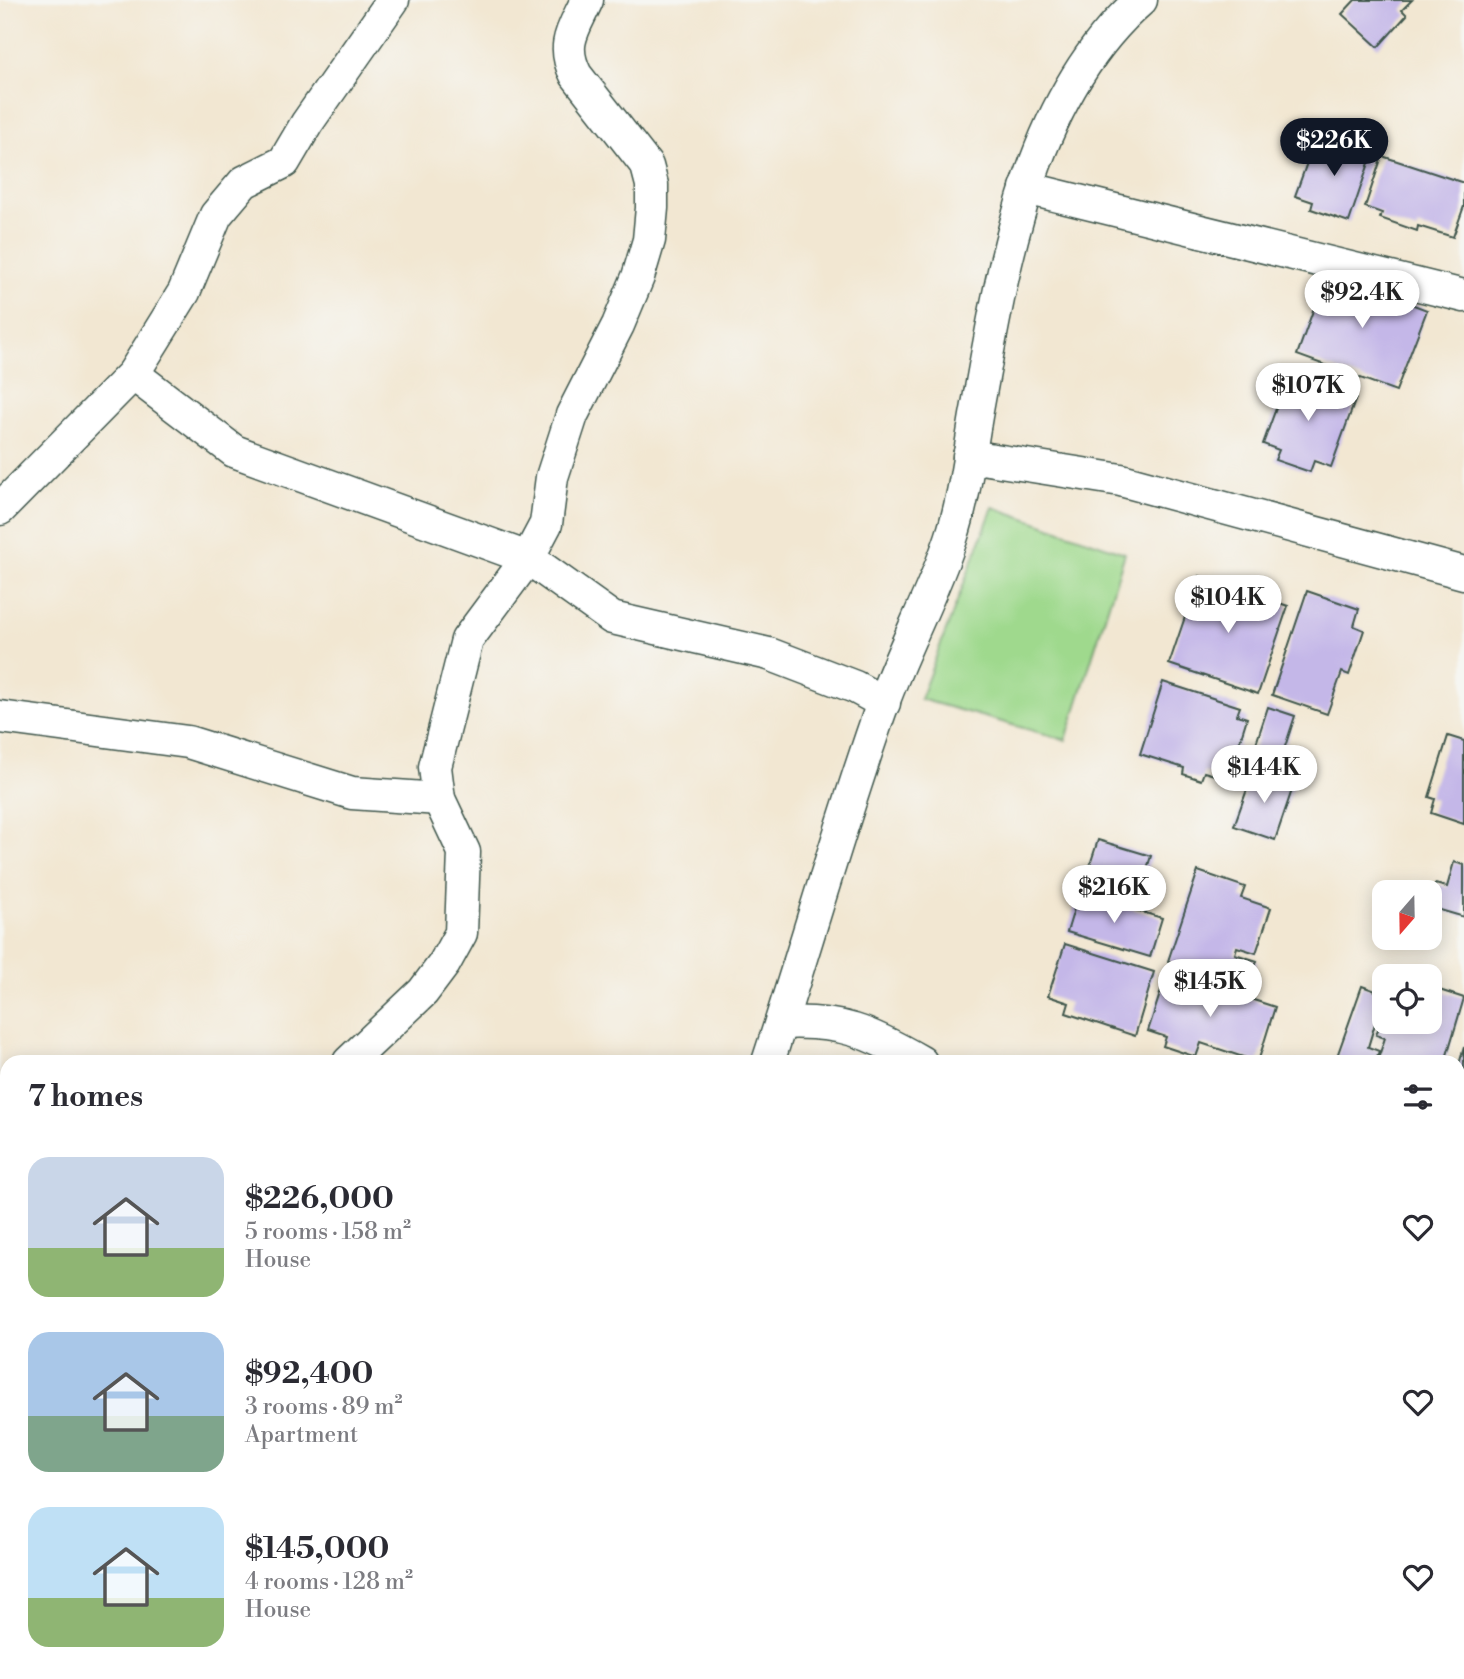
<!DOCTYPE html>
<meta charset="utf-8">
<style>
body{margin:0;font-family:"Libre Bodoni",serif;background:#f7f7f7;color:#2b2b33;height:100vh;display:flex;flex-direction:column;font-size:26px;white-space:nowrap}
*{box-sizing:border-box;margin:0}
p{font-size:23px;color:#7c7c81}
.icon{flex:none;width:38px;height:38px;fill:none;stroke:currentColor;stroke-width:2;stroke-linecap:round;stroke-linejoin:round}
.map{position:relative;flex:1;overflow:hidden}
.sheet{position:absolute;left:0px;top:1055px;width:1465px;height:625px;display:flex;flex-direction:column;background:#fff;border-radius:21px 21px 0 0;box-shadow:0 4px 18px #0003}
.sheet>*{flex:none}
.needle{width:46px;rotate:200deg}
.controls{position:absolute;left:1372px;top:880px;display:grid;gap:14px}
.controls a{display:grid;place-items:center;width:70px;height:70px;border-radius:14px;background:#fff;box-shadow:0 4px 18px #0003;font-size:35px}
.price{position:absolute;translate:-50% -60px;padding:0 16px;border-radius:24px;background:#fff;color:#222;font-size:23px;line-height:46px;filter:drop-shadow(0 2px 4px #0008)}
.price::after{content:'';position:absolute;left:50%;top:42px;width:21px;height:16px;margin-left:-10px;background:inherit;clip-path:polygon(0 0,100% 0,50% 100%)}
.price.on{background:#111827;color:#fff}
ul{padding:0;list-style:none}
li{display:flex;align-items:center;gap:21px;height:175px;padding:0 28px}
li span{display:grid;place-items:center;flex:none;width:196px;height:140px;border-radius:21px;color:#555}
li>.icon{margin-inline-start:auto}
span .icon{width:84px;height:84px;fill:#fffc;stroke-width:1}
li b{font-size:30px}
h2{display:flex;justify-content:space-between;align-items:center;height:84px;padding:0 28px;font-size:30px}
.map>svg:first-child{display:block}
</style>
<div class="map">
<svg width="1464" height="1679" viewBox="0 0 1464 1679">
<rect width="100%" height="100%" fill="#f6f6f2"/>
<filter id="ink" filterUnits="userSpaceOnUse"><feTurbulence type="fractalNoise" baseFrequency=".0143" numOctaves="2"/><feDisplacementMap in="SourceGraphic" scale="14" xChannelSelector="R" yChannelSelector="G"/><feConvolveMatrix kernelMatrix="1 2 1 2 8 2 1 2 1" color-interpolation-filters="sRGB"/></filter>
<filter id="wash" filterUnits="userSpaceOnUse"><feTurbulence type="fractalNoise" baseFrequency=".00686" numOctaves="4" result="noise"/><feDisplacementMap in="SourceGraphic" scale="28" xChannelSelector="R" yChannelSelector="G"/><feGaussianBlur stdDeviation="1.57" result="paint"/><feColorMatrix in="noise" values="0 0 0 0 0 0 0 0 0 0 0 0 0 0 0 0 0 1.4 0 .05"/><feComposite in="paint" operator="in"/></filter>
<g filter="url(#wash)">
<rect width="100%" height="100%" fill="#f2e7d2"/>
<polygon fill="#9fd98d" stroke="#5f8b60" stroke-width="2" points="993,507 1125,553 1066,740 920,699"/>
<g id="blocks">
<g fill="#c4b7e8">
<polygon points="1355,0 1412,0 1402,10 1407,15 1378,47 1342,14"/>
<polygon points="1317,135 1372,154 1349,222 1311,209 1313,202 1295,196"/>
<polygon points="1382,156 1464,183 1464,206 1453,237 1418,226 1417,231 1380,218 1382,213 1365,207"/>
<polygon points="1327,272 1406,294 1403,301 1427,310 1396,391 1297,355"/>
<polygon points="1289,373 1356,398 1331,467 1314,461 1310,472 1275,460 1279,450 1263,444"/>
<polygon points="1199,576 1288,606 1258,694 1169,664"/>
<polygon points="1307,591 1359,609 1354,626 1364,630 1349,675 1342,672 1327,714 1272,695"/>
<polygon points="1163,682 1240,707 1237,715 1247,718 1228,779 1204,772 1201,780 1183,774 1184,768 1140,754"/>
<polygon points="1268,707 1295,716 1278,768 1251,759"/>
<polygon points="1448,736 1464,741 1464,824 1431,813 1435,799 1429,797"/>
<polygon points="1254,770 1294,784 1275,840 1234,826"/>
<polygon points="1098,840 1151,856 1140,891 1087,874"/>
<polygon points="1454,862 1464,865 1464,917 1430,907 1435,884 1447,887"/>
<polygon points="1198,871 1245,887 1241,898 1271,908 1256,953 1237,947 1235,954 1257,961 1248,988 1168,961"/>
<polygon points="1079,893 1162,918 1150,957 1067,932"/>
<polygon points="1065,944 1154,972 1135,1036 1066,1013 1069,1003 1048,996"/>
<polygon points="1167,972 1275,1007 1258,1062 1201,1043 1196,1057 1163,1046 1166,1037 1148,1031"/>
<polygon points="1362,986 1384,994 1368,1047 1379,1051 1375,1062 1335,1062"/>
<polygon points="1430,987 1464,998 1445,1062 1377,1062 1385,1038 1376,1035 1384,1013 1384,1022 1430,1022"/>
<polygon points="1464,1047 1464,1070 1458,1068"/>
<polygon points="1458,1082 1464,1085 1464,1125 1458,1122"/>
<polygon points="1458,1279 1464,1281 1464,1307 1458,1305"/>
<polygon points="1458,1310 1464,1312 1464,1411 1458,1409"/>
<polygon points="1464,1482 1464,1544 1458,1542 1458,1499"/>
<polygon points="1458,1548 1464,1550 1464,1616 1458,1614"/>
<polygon points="1458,1626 1464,1628 1464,1653 1458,1669"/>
<polygon points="770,1673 790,1673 788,1679 776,1679 768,1676"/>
<polygon points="1303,1673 1385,1673 1394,1676 1393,1679 1302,1679"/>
<polygon points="1420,1673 1457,1673 1455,1679 1435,1679"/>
<polygon points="1115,1674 1129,1679 1113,1679"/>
</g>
</g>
</g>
<g filter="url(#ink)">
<use href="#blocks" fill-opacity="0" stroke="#3f564c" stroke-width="2"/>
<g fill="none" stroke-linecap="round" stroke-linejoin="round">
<defs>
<g id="minor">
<polyline points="1026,188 1464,296"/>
<polyline points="133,374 234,451 528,558 612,618 769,654 855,687 884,703"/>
<polyline points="969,456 1121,480 1464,573"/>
<polyline points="0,509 133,374 184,292 216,215 244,182 284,162 307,123 393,0"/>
<polyline points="0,717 188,742 352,793 439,799"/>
<path d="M781,1023c61,-3 88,9 140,39"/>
<path d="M349,1062l74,-70 21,-28 17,-31 3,-81 -25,-53 -4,-32 32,-127 61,-82 18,-34 6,-47 20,-62 46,-90 20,-48 11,-37 3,-32v-23l-5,-19 -71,-91c-16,-31 -2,-46 11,-75"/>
<path d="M768,1062c39,-119 73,-241 115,-359 20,-55 49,-108 68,-164 13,-39 18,-82 25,-123 26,-141 50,-316 165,-416"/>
<polyline points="1458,1147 1464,1148"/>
<polyline points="0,1230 7,1232"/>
<polyline points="0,1501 7,1503"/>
<polyline points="891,1673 911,1679"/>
<polyline points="156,1679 157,1673"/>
<polyline points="552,1679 555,1673"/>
<polyline points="1060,1679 1062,1673"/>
</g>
</defs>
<use href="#minor" stroke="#3f564c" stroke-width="35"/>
<use href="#minor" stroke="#fff" stroke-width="32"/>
</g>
</g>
</svg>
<div class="controls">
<a><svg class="needle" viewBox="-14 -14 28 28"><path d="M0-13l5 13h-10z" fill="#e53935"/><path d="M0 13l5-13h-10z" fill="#7c7c81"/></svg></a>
<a><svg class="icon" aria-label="locate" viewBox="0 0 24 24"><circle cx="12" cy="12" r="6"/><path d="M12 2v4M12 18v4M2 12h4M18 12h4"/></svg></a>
</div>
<b class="price on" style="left:1334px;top:178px">$226K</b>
<b class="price" style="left:1362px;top:330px">$92.4K</b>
<b class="price" style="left:1308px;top:423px">$107K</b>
<b class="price" style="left:1228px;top:635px">$104K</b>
<b class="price" style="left:1264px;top:805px">$144K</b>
<b class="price" style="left:1114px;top:925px">$216K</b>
<b class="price" style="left:1210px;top:1019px">$145K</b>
<section class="sheet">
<h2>7 homes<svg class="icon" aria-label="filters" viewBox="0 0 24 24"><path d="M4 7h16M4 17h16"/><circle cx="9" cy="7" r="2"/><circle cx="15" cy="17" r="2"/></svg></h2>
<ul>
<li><span style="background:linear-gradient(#c9d6e8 65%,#8fb573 0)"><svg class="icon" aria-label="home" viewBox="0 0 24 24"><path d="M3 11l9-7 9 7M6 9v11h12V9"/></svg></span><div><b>$226,000</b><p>5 rooms · 158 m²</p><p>House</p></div><svg class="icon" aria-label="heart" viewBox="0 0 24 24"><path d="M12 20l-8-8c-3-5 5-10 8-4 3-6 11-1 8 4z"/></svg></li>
<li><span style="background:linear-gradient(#a9c7e8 60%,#7fa58c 0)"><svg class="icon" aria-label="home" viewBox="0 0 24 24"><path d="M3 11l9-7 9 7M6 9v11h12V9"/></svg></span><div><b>$92,400</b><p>3 rooms · 89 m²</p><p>Apartment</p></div><svg class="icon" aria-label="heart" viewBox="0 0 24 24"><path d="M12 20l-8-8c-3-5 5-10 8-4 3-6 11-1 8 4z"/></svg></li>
<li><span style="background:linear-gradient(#bfe0f5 65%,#8fb573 0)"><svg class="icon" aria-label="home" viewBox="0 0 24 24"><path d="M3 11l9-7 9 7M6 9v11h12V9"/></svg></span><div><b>$145,000</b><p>4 rooms · 128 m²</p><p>House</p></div><svg class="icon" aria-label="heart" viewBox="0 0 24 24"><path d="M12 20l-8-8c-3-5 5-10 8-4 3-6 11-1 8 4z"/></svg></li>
</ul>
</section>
</div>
